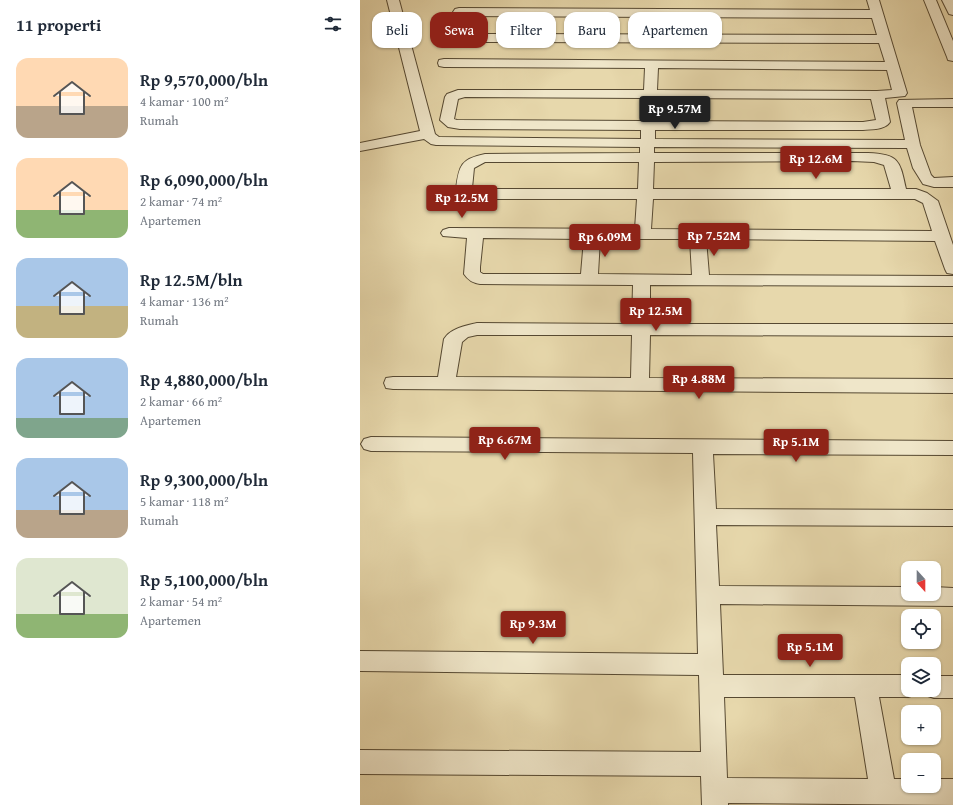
<!DOCTYPE html>
<html lang="id">
<meta charset="utf-8">
<style>
body{margin:0;font-family:"Gentium Book Plus",serif;background:#f2f2f3;color:#1f2937;height:100vh;display:flex;flex-direction:column;font-size:15px;white-space:nowrap}
*{box-sizing:border-box;margin:0}
p{font-size:13px;color:#747a83}
.icon{flex:none;width:22px;height:22px;fill:none;stroke:currentColor;stroke-width:2;stroke-linecap:round;stroke-linejoin:round}
.map{position:relative;flex:1;overflow:hidden}
.drawer{display:flex;flex-direction:column;background:#fff;width:360px}
.drawer>*{flex:none}
.top-card{position:absolute;left:12px;top:12px;width:380px;height:36px;display:flex;gap:8px}
.needle{width:26px;rotate:159deg}
.controls{position:absolute;left:541px;top:561px;display:grid;gap:8px}
.controls a{display:grid;place-items:center;width:40px;height:40px;border-radius:8px;background:#fff;box-shadow:0 1px 3px #0004;font-size:20px}
.price{position:absolute;translate:-50% -34px;padding:0 9px;border-radius:4px;background:#8f2418;color:#fff;font-size:13px;line-height:26px;filter:drop-shadow(0 1px 2px #0008)}
.price::after{content:'';position:absolute;left:50%;top:24px;width:12px;height:9px;margin-left:-6px;background:inherit;clip-path:polygon(0 0,100% 0,50% 100%)}
.price.active{background:#222;color:#fff}
ul{padding:0;list-style:none}
li{display:flex;align-items:center;gap:12px;height:100px;padding:0 16px}
li span{display:grid;place-items:center;flex:none;width:112px;height:80px;border-radius:12px;color:#555}
li>.icon{margin-inline-start:auto}
span .icon{width:48px;height:48px;fill:#fffc;stroke-width:1}
li b{font-size:17px}
h2{display:flex;justify-content:space-between;align-items:center;height:48px;padding:0 16px;font-size:17px}
.tag{padding:0 14px;border-radius:12px;background:#fff;box-shadow:0 1px 3px #0004;font-size:14px;line-height:36px}
.tag.active{background:#8f2418;color:#fff}
main{display:flex;flex:1;min-height:0}
.map>svg:first-child{display:block}
</style>
<main>
<section class="drawer">
<h2>11 properti<svg class="icon" aria-label="filters" viewBox="0 0 24 24"><path d="M4 7h16M4 17h16"/><circle cx="9" cy="7" r="2"/><circle cx="15" cy="17" r="2"/></svg></h2>
<ul>
<li><span style="background:linear-gradient(#ffd9b3 60%,#b9a48a 0)"><svg class="icon" aria-label="home" viewBox="0 0 24 24"><path d="M3 11l9-7 9 7M6 9v11h12V9"/></svg></span><div><b>Rp 9,570,000/bln</b><p>4 kamar · 100 m²</p><p>Rumah</p></div></li>
<li><span style="background:linear-gradient(#ffd9b3 65%,#8fb573 0)"><svg class="icon" aria-label="home" viewBox="0 0 24 24"><path d="M3 11l9-7 9 7M6 9v11h12V9"/></svg></span><div><b>Rp 6,090,000/bln</b><p>2 kamar · 74 m²</p><p>Apartemen</p></div></li>
<li><span style="background:linear-gradient(#a9c7e8 60%,#c2b280 0)"><svg class="icon" aria-label="home" viewBox="0 0 24 24"><path d="M3 11l9-7 9 7M6 9v11h12V9"/></svg></span><div><b>Rp 12.5M/bln</b><p>4 kamar · 136 m²</p><p>Rumah</p></div></li>
<li><span style="background:linear-gradient(#a9c7e8 75%,#7fa58c 0)"><svg class="icon" aria-label="home" viewBox="0 0 24 24"><path d="M3 11l9-7 9 7M6 9v11h12V9"/></svg></span><div><b>Rp 4,880,000/bln</b><p>2 kamar · 66 m²</p><p>Apartemen</p></div></li>
<li><span style="background:linear-gradient(#a9c7e8 65%,#b9a48a 0)"><svg class="icon" aria-label="home" viewBox="0 0 24 24"><path d="M3 11l9-7 9 7M6 9v11h12V9"/></svg></span><div><b>Rp 9,300,000/bln</b><p>5 kamar · 118 m²</p><p>Rumah</p></div></li>
<li><span style="background:linear-gradient(#dfe7d0 70%,#8fb573 0)"><svg class="icon" aria-label="home" viewBox="0 0 24 24"><path d="M3 11l9-7 9 7M6 9v11h12V9"/></svg></span><div><b>Rp 5,100,000/bln</b><p>2 kamar · 54 m²</p><p>Apartemen</p></div></li>
</ul>
</section>
<div class="map">
<svg width="593" height="805" viewBox="0 0 593 805">
<rect width="100%" height="100%" fill="#e7d8ac"/>
<filter id="stains"><feTurbulence type="fractalNoise" baseFrequency=".005" numOctaves="4"/><feColorMatrix values="0 0 0 0 .2 0 0 0 0 .09 0 0 0 0 .02 0 0 0 .5 -.17"/></filter>
<radialGradient id="worn" r=".72"><stop offset=".6" stop-color="#630" stop-opacity="0"/><stop offset="1" stop-color="#630" stop-opacity=".3"/></radialGradient>
<g fill="none" stroke-linecap="round" stroke-linejoin="round">
<defs>
<g id="street">
<path d="M27,0h12l36,134 4,3 202,2v-9l-181,-1 -12,-2 -8,-7 5,-23 2,-3 11,-4h186l1,-22 -201,-1 -5,-1 -1,-3 1,-3 5,-1 441,3 -6,-19 -411,-1 -4,-1 -2,-3 2,-3 4,-1 409,1 -5,-17 -413,-2 -4,-1 -2,-3 2,-3 4,-1 411,2 -3,-10h12l28,93 -2,3 -20,2 5,24c-5,8 -18,7 -27,8h-208v9l250,1 -8,-37 2,-3 54,-1v8h-41l8,38 11,30 3,3 19,-1v10h-19l-11,-3 -10,-16 -6,-20 -253,-1v6h214c32,1 32,9 38,36h10l11,4 11,8 15,44v29l-6,-1 -2,-4 -10,-28 -229,-2 3,36 244,1v10l-303,-1v39h303v12l-303,-1 -1,43 304,1v14l-560,-4 -7,-1 -2,-5 2,-5 7,-1h45l6,-38c7,-11 21,-13 33,-16l155,1 1,-39 -153,-1c-7,-1 -12,-4 -16,-10l3,-36 -24,-2 -2,-3 2,-3 6,-2 186,1 2,-30h-163l-11,-4 -7,-6c3,-24 5,-30 29,-35l155,-1v-6l-204,-2 -5,-1 -7,-5 -64,12v-8l60,-12zM298,68l229,2 5,20 -15,1 -220,-1zM105,97l178,1 -1,23 -185,-1 -3,-1 4,-20zM297,98l214,1 5,21 -13,2 -207,-1zM492,161l22,1 10,3 7,24h-238l1,-27zM125,162h154l-1,27h-165l-1,-1 2,-20zM293,199h262l8,4 9,28 -281,-2zM123,238l101,1 -3,35h-98l-3,-2v-5zM240,239h90l2,36 -94,-1zM117,335h155l-1,43 -175,-1 6,-35 6,-5z"/>
<polygon points="564,0 576,0 593,41 593,61 588,60 587,57"/>
<polygon points="582,0 593,0 593,15 589,14"/>
<path d="M11,437l582,4v14l-240,-1 3,55 237,1v16l-237,-1 3,61 189,1v7h26v-7l19,1v18l-233,-2 3,71h185v15h10l-1,4 -9,3h-29l15,82h14v7h26v-7h19v26l-225,-2v2h-26l-1,-29 -341,-2v-24l341,2 -2,-77 -339,-4v-20l338,3 -5,-201 -322,-2 -7,-2 -3,-5 3,-5zM364,697h131l13,82 -141,-1z"/>
<polygon points="574,676 593,676 593,698 574,698 565,695 563,690 574,690"/>
</g>
</defs>
<use href="#street" stroke="#564932" stroke-width="2"/>
<use href="#street" fill="#efe6c9" fill-rule="evenodd"/>
</g>
<rect width="100%" height="100%" filter="url(#stains)"/>
<rect width="100%" height="100%" fill="url(#worn)"/>
</svg>
<div class="controls">
<a><svg class="needle" viewBox="-14 -14 28 28"><path d="M0-13l5 13h-10z" fill="#e53935"/><path d="M0 13l5-13h-10z" fill="#747a83"/></svg></a>
<a><svg class="icon" aria-label="locate" viewBox="0 0 24 24"><circle cx="12" cy="12" r="6"/><path d="M12 2v4M12 18v4M2 12h4M18 12h4"/></svg></a>
<a><svg class="icon" aria-label="layers" viewBox="0 0 24 24"><path d="M12 4l9 5-9 5-9-5zM3 14l9 5 9-5"/></svg></a>
<a>+</a>
<a>−</a>
</div>
<b class="price active" style="left:315px;top:130px">Rp 9.57M</b>
<b class="price" style="left:456px;top:180px">Rp 12.6M</b>
<b class="price" style="left:102px;top:219px">Rp 12.5M</b>
<b class="price" style="left:354px;top:257px">Rp 7.52M</b>
<b class="price" style="left:245px;top:258px">Rp 6.09M</b>
<b class="price" style="left:296px;top:332px">Rp 12.5M</b>
<b class="price" style="left:339px;top:400px">Rp 4.88M</b>
<b class="price" style="left:145px;top:461px">Rp 6.67M</b>
<b class="price" style="left:436px;top:463px">Rp 5.1M</b>
<b class="price" style="left:173px;top:645px">Rp 9.3M</b>
<b class="price" style="left:450px;top:668px">Rp 5.1M</b>
<div class="top-card">
<a class="tag">Beli</a>
<a class="tag active">Sewa</a>
<a class="tag">Filter</a>
<a class="tag">Baru</a>
<a class="tag">Apartemen</a>
</div>
</div>
</main>
